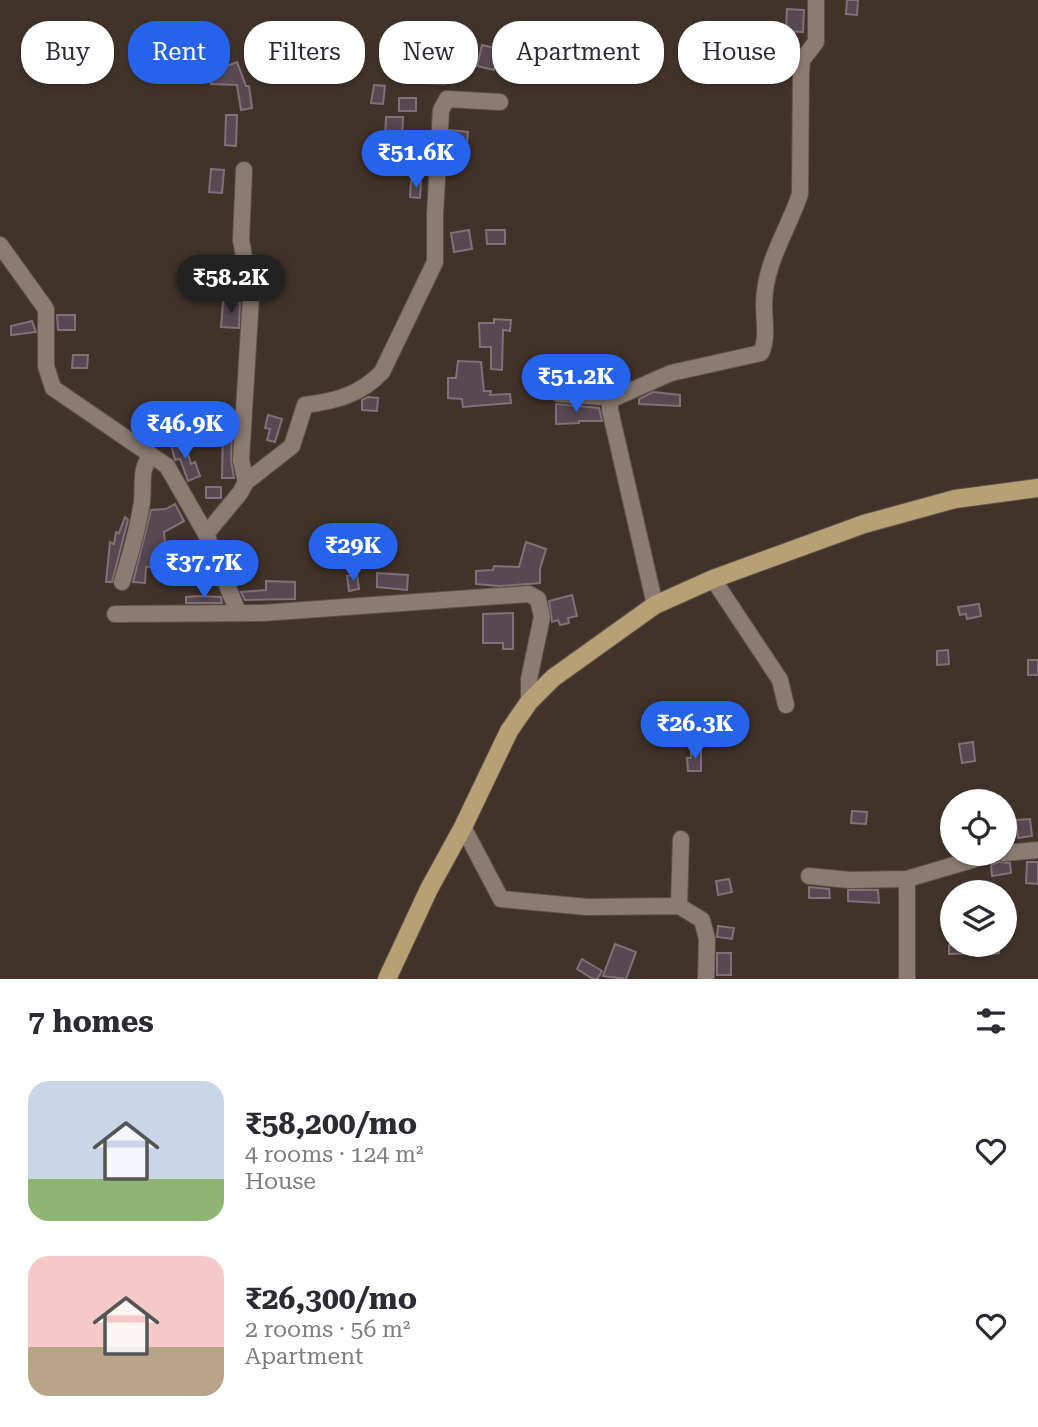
<!DOCTYPE html>
<meta charset="utf-8">
<style>
body{margin:0;font-family:"Roboto Serif",serif;background:#f2f2f3;color:#2b2b33;height:100vh;display:flex;flex-direction:column;font-size:26px;white-space:nowrap}
*{box-sizing:border-box;margin:0}
p{font-size:23px;color:#7c7c81}
.icon{flex:none;width:38px;height:38px;fill:none;stroke:currentColor;stroke-width:2;stroke-linecap:round;stroke-linejoin:round}
.map{position:relative;height:979px;overflow:hidden}
.panel{display:flex;flex-direction:column;background:#fff;flex:1}
.panel>*{flex:none}
.top-card{position:absolute;left:21px;top:21px;width:998px;height:63px;display:flex;gap:14px}
.fabs{position:absolute;left:940px;top:789px;display:grid;gap:14px}
.fabs a{display:grid;place-items:center;width:77px;height:77px;border-radius:50%;background:#fff;box-shadow:0 2px 5px #0004;font-size:35px}
.price{position:absolute;translate:-50% -60px;padding:0 16px;border-radius:24px;background:#2563eb;color:#fff;font-size:23px;line-height:46px;filter:drop-shadow(0 2px 4px #0008)}
.price::after{content:'';position:absolute;left:50%;top:42px;width:21px;height:16px;margin-left:-10px;background:inherit;clip-path:polygon(0 0,100% 0,50% 100%)}
.price.on{background:#222;color:#fff}
ul{padding:0;list-style:none}
li{display:flex;align-items:center;gap:21px;height:175px;padding:0 28px}
li span{display:grid;place-items:center;flex:none;width:196px;height:140px;border-radius:21px;color:#555}
li>.icon{margin-inline-start:auto}
span .icon{width:84px;height:84px;fill:#fffc;stroke-width:1}
li b{font-size:30px}
h2{display:flex;justify-content:space-between;align-items:center;height:84px;padding:0 28px;font-size:30px}
.tag{padding:0 24px;border-radius:28px;background:#fff;box-shadow:0 2px 5px #0004;font-size:24px;line-height:63px}
.tag.on{background:#2563eb;color:#fff}
.map>svg:first-child{display:block}
</style>
<div class="map">
<svg width="1038" height="979" viewBox="0 0 1038 979">
<rect width="100%" height="100%" fill="#41332a"/>
<g fill="#574851" stroke="#80707a" stroke-width="2">
<polygon points="847,0 858,0 857,15 846,14"/>
<polygon points="787,9 804,10 803,32 786,31"/>
<polygon points="556,41 560,42 560,50 570,52 570,45 580,46 579,62 560,59 561,76 544,77 543,63 552,62"/>
<polygon points="482,45 499,49 494,70 477,66"/>
<polygon points="216,47 225,47 224,67 237,62 246,86 249,86 252,108 241,110 237,85 211,84 212,65 215,65"/>
<polygon points="426,71 446,72 445,84 425,83"/>
<polygon points="374,85 385,86 383,104 371,103"/>
<rect x="399" y="98" width="17" height="13"/>
<polygon points="226,115 237,115 236,146 225,145"/>
<polygon points="386,117 403,117 402,140 385,140"/>
<polygon points="450,130 468,132 467,143 450,141"/>
<polygon points="211,169 224,170 222,193 209,192"/>
<polygon points="411,181 421,182 420,198 410,197"/>
<polygon points="469,230 472,249 454,252 451,233"/>
<polygon points="486,230 505,230 505,244 487,244"/>
<polygon points="223,302 240,303 239,328 221,327"/>
<polygon points="57,315 75,315 75,330 58,330"/>
<polygon points="494,319 511,320 510,331 503,330 502,370 491,369 491,347 480,347 479,323 494,323"/>
<polygon points="32,321 36,332 11,335 11,326"/>
<polygon points="73,355 88,355 87,368 72,368"/>
<polygon points="458,361 481,362 484,391 491,391 490,395 510,394 511,403 463,407 462,399 448,398 448,378 456,378"/>
<polygon points="542,361 555,361 555,368 593,367 593,381 541,379"/>
<polygon points="653,392 680,395 680,406 639,404 639,399"/>
<polygon points="368,397 378,398 377,411 362,410 362,400"/>
<polygon points="556,404 599,408 602,421 579,421 579,423 556,424"/>
<polygon points="268,415 282,419 275,442 267,440 270,429 265,428"/>
<polygon points="148,419 165,429 159,439 142,430"/>
<polygon points="223,430 232,431 231,460 234,478 222,478"/>
<polygon points="184,441 191,464 195,462 200,476 188,481 180,459 175,460 171,445"/>
<rect x="206" y="487" width="15" height="11"/>
<polygon points="175,504 184,521 164,532 167,566 146,567 145,583 133,582 151,510 166,509"/>
<polygon points="125,517 128,520 112,582 106,582 110,542 114,544 116,532 119,533"/>
<polygon points="526,542 546,549 540,569 540,583 500,586 476,584 476,571 493,570 494,566 519,567"/>
<polygon points="377,573 408,575 407,590 377,587"/>
<polygon points="357,575 359,589 349,591 347,576"/>
<polygon points="266,581 295,582 295,599 245,600 241,592 266,590"/>
<polygon points="572,595 577,616 568,618 569,623 560,625 558,620 552,622 549,601"/>
<polygon points="199,596 221,597 222,603 186,603 186,597"/>
<polygon points="979,604 981,616 967,619 966,614 960,615 958,607"/>
<polygon points="513,613 513,649 503,649 503,643 483,643 483,614"/>
<polygon points="948,650 949,664 937,665 937,651"/>
<rect x="1028" y="660" width="10" height="15"/>
<polygon points="973,742 975,761 962,763 959,744"/>
<polygon points="691,750 701,750 701,771 688,771 687,758 691,758"/>
<polygon points="975,793 1000,797 999,802 973,802"/>
<polygon points="852,811 867,812 866,824 851,823"/>
<polygon points="1030,819 1032,836 1018,838 1016,820"/>
<polygon points="999,862 1010,863 1011,873 992,876 991,865"/>
<polygon points="1027,862 1038,862 1038,884 1026,883"/>
<polygon points="729,879 732,892 718,895 716,881"/>
<polygon points="809,887 829,889 830,898 809,898"/>
<polygon points="848,890 878,890 879,903 848,901"/>
<polygon points="718,926 734,928 732,939 717,937"/>
<polygon points="615,944 636,952 626,979 603,976"/>
<polygon points="949,945 999,945 999,953 977,956 977,953 949,954"/>
<rect x="717" y="953" width="14" height="22"/>
<polygon points="582,959 602,971 597,979 593,979 577,969"/>
</g>
<g fill="none" stroke-linecap="round" stroke-linejoin="round">
<defs>
<g id="minor">
<polyline points="244,170 241,240 251,296 241,460 246,482"/>
<polyline points="0,245 46,309 46,366 53,388 167,466 206,534 238,612"/>
<path d="M559,394l44,3 7,3 61,-27 90,-20c7,-14 3,-33 3,-49 1,-43 23,-71 36,-110l1,-120 1,-14 14,-18v-42"/>
<polyline points="610,400 610,410 655,605"/>
<path d="M206,534l34,-41 6,-11 46,-36 13,-41c31,-4 55,-10 77,-33l53,-110v-48l6,-104 6,-11 53,3"/>
<polyline points="713,579 780,680 786,705"/>
<path d="M122,582c8,-26 16,-53 20,-80 2,-20 -3,-30 9,-47"/>
<polyline points="115,614 262,613 529,594 538,599 542,617 529,679 529,702"/>
<polyline points="463,827 501,899 587,907 679,906 702,920 707,939 706,979"/>
<polyline points="1004,853 1038,850"/>
<polyline points="809,876 849,880 907,879 992,854"/>
<polyline points="907,879 907,979"/>
<polyline points="679,906 681,839"/>
</g>
<polyline id="major" points="387,979 429,889 463,827 509,731 529,702 553,678 655,605 713,579 864,524 955,499 1038,488"/>
</defs>
<use href="#minor" stroke="#5d524a" stroke-width="18"/>
<use href="#major" stroke="#5d524a" stroke-width="20"/>
<use href="#minor" stroke="#8b7b71" stroke-width="16"/>
<use href="#major" stroke="#b8a075" stroke-width="18"/>
</g>
</svg>
<div class="fabs">
<a><svg class="icon" aria-label="locate" viewBox="0 0 24 24"><circle cx="12" cy="12" r="6"/><path d="M12 2v4M12 18v4M2 12h4M18 12h4"/></svg></a>
<a><svg class="icon" aria-label="layers" viewBox="0 0 24 24"><path d="M12 4l9 5-9 5-9-5zM3 14l9 5 9-5"/></svg></a>
</div>
<b class="price" style="left:416px;top:190px">₹51.6K</b>
<b class="price on" style="left:231px;top:315px">₹58.2K</b>
<b class="price" style="left:576px;top:414px">₹51.2K</b>
<b class="price" style="left:185px;top:461px">₹46.9K</b>
<b class="price" style="left:353px;top:583px">₹29K</b>
<b class="price" style="left:204px;top:600px">₹37.7K</b>
<b class="price" style="left:695px;top:761px">₹26.3K</b>
<div class="top-card">
<a class="tag">Buy</a>
<a class="tag on">Rent</a>
<a class="tag">Filters</a>
<a class="tag">New</a>
<a class="tag">Apartment</a>
<a class="tag">House</a>
</div>
</div>
<section class="panel">
<h2>7 homes<svg class="icon" aria-label="filters" viewBox="0 0 24 24"><path d="M4 7h16M4 17h16"/><circle cx="9" cy="7" r="2"/><circle cx="15" cy="17" r="2"/></svg></h2>
<ul>
<li><span style="background:linear-gradient(#c9d6e8 70%,#8fb573 0)"><svg class="icon" aria-label="home" viewBox="0 0 24 24"><path d="M3 11l9-7 9 7M6 9v11h12V9"/></svg></span><div><b>₹58,200/mo</b><p>4 rooms · 124 m²</p><p>House</p></div><svg class="icon" aria-label="heart" viewBox="0 0 24 24"><path d="M12 20l-8-8c-3-5 5-10 8-4 3-6 11-1 8 4z"/></svg></li>
<li><span style="background:linear-gradient(#f6c9c9 65%,#b9a48a 0)"><svg class="icon" aria-label="home" viewBox="0 0 24 24"><path d="M3 11l9-7 9 7M6 9v11h12V9"/></svg></span><div><b>₹26,300/mo</b><p>2 rooms · 56 m²</p><p>Apartment</p></div><svg class="icon" aria-label="heart" viewBox="0 0 24 24"><path d="M12 20l-8-8c-3-5 5-10 8-4 3-6 11-1 8 4z"/></svg></li>
</ul>
</section>
